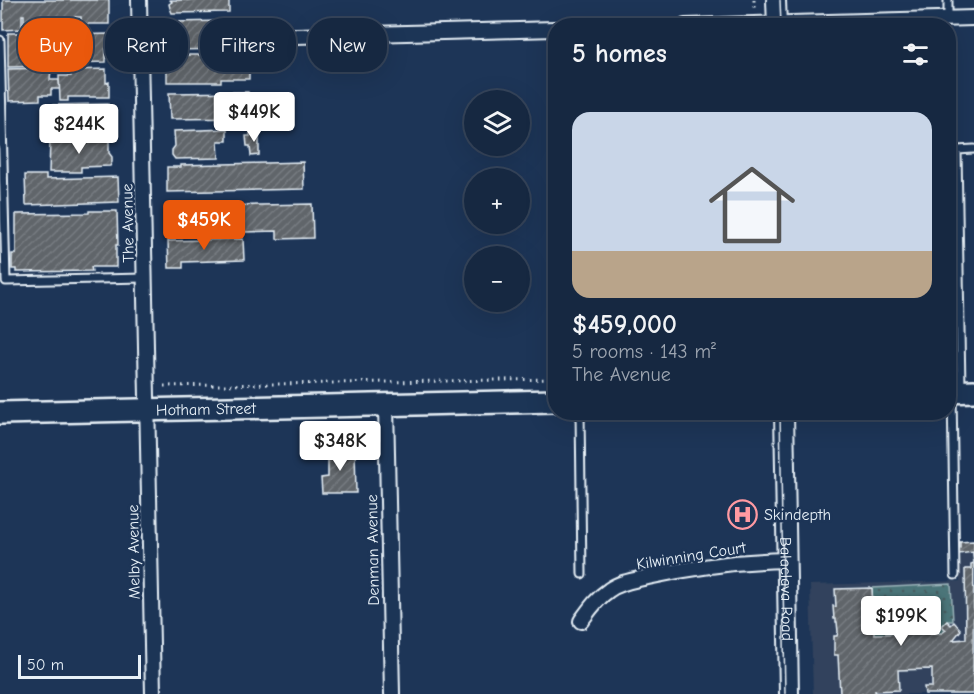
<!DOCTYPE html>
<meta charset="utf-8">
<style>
body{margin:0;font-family:"Comic Neue",sans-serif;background:#23344c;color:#f1f3f6;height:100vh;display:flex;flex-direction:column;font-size:22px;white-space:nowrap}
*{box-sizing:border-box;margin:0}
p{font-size:20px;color:#9ea6b1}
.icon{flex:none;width:33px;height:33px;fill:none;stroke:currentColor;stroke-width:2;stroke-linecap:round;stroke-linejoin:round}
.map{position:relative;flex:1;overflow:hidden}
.details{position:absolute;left:548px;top:18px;width:408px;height:402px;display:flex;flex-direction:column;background:#162841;border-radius:24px;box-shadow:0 6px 24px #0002,0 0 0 2px #35445a}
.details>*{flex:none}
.hud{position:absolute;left:18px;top:18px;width:440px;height:54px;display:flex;gap:12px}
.controls{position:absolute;left:464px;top:90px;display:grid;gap:12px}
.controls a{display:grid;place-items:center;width:66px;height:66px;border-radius:50%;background:#162841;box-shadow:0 6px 24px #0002,0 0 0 2px #35445a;font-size:30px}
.scale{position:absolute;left:18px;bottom:15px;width:123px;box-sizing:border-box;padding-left:6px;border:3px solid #e8f1f8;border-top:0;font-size:16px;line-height:21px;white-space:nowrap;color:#e8f1f8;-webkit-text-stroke:4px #1d3557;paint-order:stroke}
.price{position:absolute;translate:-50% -51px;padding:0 14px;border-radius:6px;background:#fff;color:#222;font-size:20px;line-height:39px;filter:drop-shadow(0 2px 3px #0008)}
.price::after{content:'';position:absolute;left:50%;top:36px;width:18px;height:14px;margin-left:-9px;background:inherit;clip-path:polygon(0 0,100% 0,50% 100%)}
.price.on{background:#ea580c;color:#fff}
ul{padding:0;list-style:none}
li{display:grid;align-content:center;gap:12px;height:318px;padding:0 24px}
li+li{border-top:2px solid #35445a}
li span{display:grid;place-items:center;height:186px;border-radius:18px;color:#555}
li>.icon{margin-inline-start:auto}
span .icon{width:108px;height:108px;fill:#fffc;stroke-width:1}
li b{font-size:26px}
h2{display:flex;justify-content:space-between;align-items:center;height:72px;padding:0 24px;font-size:26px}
.tag{padding:0 21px;border-radius:24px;background:#162841;box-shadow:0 6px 24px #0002,0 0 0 2px #35445a;font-size:21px;line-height:54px}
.tag.on{background:#ea580c;color:#fff}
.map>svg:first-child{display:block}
</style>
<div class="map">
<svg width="974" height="694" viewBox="0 0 974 694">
<defs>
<pattern id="park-dots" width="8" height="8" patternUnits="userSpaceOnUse" patternTransform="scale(1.5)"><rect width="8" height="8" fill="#4b7479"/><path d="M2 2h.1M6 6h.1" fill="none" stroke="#485c5f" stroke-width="1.8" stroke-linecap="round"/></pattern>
<pattern id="building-hatch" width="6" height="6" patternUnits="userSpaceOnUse" patternTransform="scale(1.5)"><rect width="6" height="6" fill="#60656b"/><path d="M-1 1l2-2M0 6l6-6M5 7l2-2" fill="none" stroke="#777c81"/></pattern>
</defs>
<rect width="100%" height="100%" fill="#1d3557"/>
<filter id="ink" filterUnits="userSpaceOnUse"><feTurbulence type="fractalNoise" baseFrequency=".0167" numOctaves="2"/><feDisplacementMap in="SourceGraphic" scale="12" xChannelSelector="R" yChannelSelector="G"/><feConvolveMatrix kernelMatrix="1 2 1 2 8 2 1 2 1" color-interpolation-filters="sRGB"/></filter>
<g filter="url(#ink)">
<polygon fill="#31435d" points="974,540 974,694 813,694 810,585 960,581 960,541"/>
<polygon fill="url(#park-dots)" stroke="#9ab2b8" stroke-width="1.5" points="951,584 953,621 947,621 942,626 946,630 942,633 874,634 872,588"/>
<g fill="url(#building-hatch)" stroke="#e8f1f8" stroke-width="1.5">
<polygon points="3,0 109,0 109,24 81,24 81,17 75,17 76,25 53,25 53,18 47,18 48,25 24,26 24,15 22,15 22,29 3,30"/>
<polygon points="170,0 229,0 229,12 172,13 170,8 169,4 172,2"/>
<polygon points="223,21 224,35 227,35 227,49 173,50 173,45 168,45 168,30 174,30 174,22"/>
<polygon points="255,30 256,49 241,49 240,31"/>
<polygon points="59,32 67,32 67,35 109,34 110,49 106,49 106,62 70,63 70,58 60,58"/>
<polygon points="8,33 38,33 38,38 50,38 50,45 59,45 59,53 50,53 50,66 8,67"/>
<polygon points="249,51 257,51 257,64 249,65"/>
<polygon points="167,55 249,55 249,79 221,79 221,82 167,82"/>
<polygon points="51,68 50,80 59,80 60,89 51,89 51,95 40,95 40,100 9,101 8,69"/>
<polygon points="106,69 106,83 109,82 109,97 68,97 68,101 60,101 59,76 71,76 71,70"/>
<polygon points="248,92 249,118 170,119 169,93"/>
<polygon points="108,104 109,130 62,131 62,137 46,137 46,128 51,127 51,105"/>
<polygon points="227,129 227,141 218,141 219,158 175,159 172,155 172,150 175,146 174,131"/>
<polygon points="259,130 259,155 251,156 250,146 247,146 246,136 250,136 250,131"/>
<polygon points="73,139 104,139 104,140 109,140 109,153 112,157 112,162 110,166 81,167 81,172 49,172 50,141 73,140"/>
<polygon points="303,162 304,189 167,192 167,167 181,167 181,165"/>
<polygon points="25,175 46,175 46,179 118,177 119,202 26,205"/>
<polygon points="312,204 313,238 277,239 277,231 169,234 169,207"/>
<polygon points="89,211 117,211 118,245 116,245 116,267 91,267 92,271 16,272 16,269 12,269 12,254 16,254 16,214 89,213"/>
<polygon points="243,239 244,260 183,262 183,268 169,268 168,241"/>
<polygon points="328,449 355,449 356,493 322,493 321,478 328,477"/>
<polygon points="974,541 973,694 925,694 924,687 932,687 932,669 898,670 899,690 875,691 876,694 840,694 838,655 834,655 834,636 837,636 838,632 837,622 836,622 836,619 834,619 833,606 836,607 835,589 872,588 874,634 942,633 946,630 942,626 947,621 951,625 954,622 961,630 953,640 966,639 965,569 971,569 971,564 974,563 973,556 973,552 959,554 958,549 960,548 960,542"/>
</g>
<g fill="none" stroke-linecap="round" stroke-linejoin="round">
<defs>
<g id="service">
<polyline points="948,0 948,19"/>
<polyline points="0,40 6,281 144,278"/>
<polyline points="961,389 957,150 974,149"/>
<polyline points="952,394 955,575"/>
<polyline points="580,412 582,574"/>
</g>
<g id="minor">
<polyline points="139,0 153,694"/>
<polyline points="685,26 974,18"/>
<polyline points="259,37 555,29"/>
<polyline points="386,405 392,694"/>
<path d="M581,621c8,-11 16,-23 28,-31 11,-8 26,-10 39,-13 46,-10 92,-16 139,-17"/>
</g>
<g id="secondary">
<polyline points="776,0 777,26"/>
<path id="s1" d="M784,412l5,282"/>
</g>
<g id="primary">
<polyline points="948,392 974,391"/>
<path id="s2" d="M0,413l555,-12"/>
</g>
</defs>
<use href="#service" stroke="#e8f1f8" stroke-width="11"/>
<use href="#minor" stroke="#e8f1f8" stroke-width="18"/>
<use href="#secondary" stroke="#e8f1f8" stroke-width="22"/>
<use href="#primary" stroke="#e8f1f8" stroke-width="26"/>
<g stroke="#e8f1f8" stroke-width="3" stroke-dasharray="1.5 4.5" stroke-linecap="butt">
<polyline points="754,0 754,10"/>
<polyline points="164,386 555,379"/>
</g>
<use href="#service" stroke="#1d3557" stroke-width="7"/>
<use href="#minor" stroke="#1d3557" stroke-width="14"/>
<use href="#secondary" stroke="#1d3557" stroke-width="18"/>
<use href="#primary" stroke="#1d3557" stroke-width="21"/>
<g stroke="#e8f1f8" stroke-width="1.5">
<polyline points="780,0 781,26"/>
<polyline points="780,412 785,694"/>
</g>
</g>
</g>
<defs>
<symbol id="hospital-ring" viewBox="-11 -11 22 22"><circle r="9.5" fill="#1d3557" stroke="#ff9aa2" stroke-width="1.5"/><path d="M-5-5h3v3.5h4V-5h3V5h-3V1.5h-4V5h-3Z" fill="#ff9aa2"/></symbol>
</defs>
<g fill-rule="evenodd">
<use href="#hospital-ring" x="726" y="498" width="33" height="33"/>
</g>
<g text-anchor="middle" stroke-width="5" stroke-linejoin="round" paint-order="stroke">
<g font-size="16" fill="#e8f1f8" stroke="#1d3557">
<text transform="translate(127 223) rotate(-91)" y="6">The Avenue</text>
<text dy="6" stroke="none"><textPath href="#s2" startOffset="206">Hotham Street</textPath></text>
<text transform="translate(372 550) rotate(-91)" y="6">Denman Avenue</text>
<text transform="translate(133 552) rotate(-91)" y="6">Melby Avenue</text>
<text transform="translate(691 555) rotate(-9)" y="6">Kilwinning Court</text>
<text dy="6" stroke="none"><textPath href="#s1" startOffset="177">Balaclava Road</textPath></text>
</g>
<g font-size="16" fill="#e8f1f8" stroke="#1d3557" text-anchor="start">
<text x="764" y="520">Skindepth</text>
</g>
</g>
</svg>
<div class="controls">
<a><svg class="icon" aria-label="layers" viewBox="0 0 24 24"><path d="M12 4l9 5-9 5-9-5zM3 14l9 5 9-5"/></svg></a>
<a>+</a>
<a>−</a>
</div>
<div class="scale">50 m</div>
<b class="price" style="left:254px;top:143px">$449K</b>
<b class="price" style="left:79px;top:155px">$244K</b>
<b class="price on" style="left:204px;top:251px">$459K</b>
<b class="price" style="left:340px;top:472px">$348K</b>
<b class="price" style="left:901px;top:647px">$199K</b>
<div class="hud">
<a class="tag on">Buy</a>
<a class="tag">Rent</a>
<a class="tag">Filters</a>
<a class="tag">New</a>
</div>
<section class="details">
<h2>5 homes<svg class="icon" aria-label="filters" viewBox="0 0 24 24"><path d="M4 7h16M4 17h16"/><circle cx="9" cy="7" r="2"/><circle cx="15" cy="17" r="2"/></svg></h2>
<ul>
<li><span style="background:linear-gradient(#c9d6e8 75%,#b9a48a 0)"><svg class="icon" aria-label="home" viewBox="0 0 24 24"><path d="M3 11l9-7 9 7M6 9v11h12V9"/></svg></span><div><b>$459,000</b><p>5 rooms · 143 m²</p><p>The Avenue</p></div></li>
</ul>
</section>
</div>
